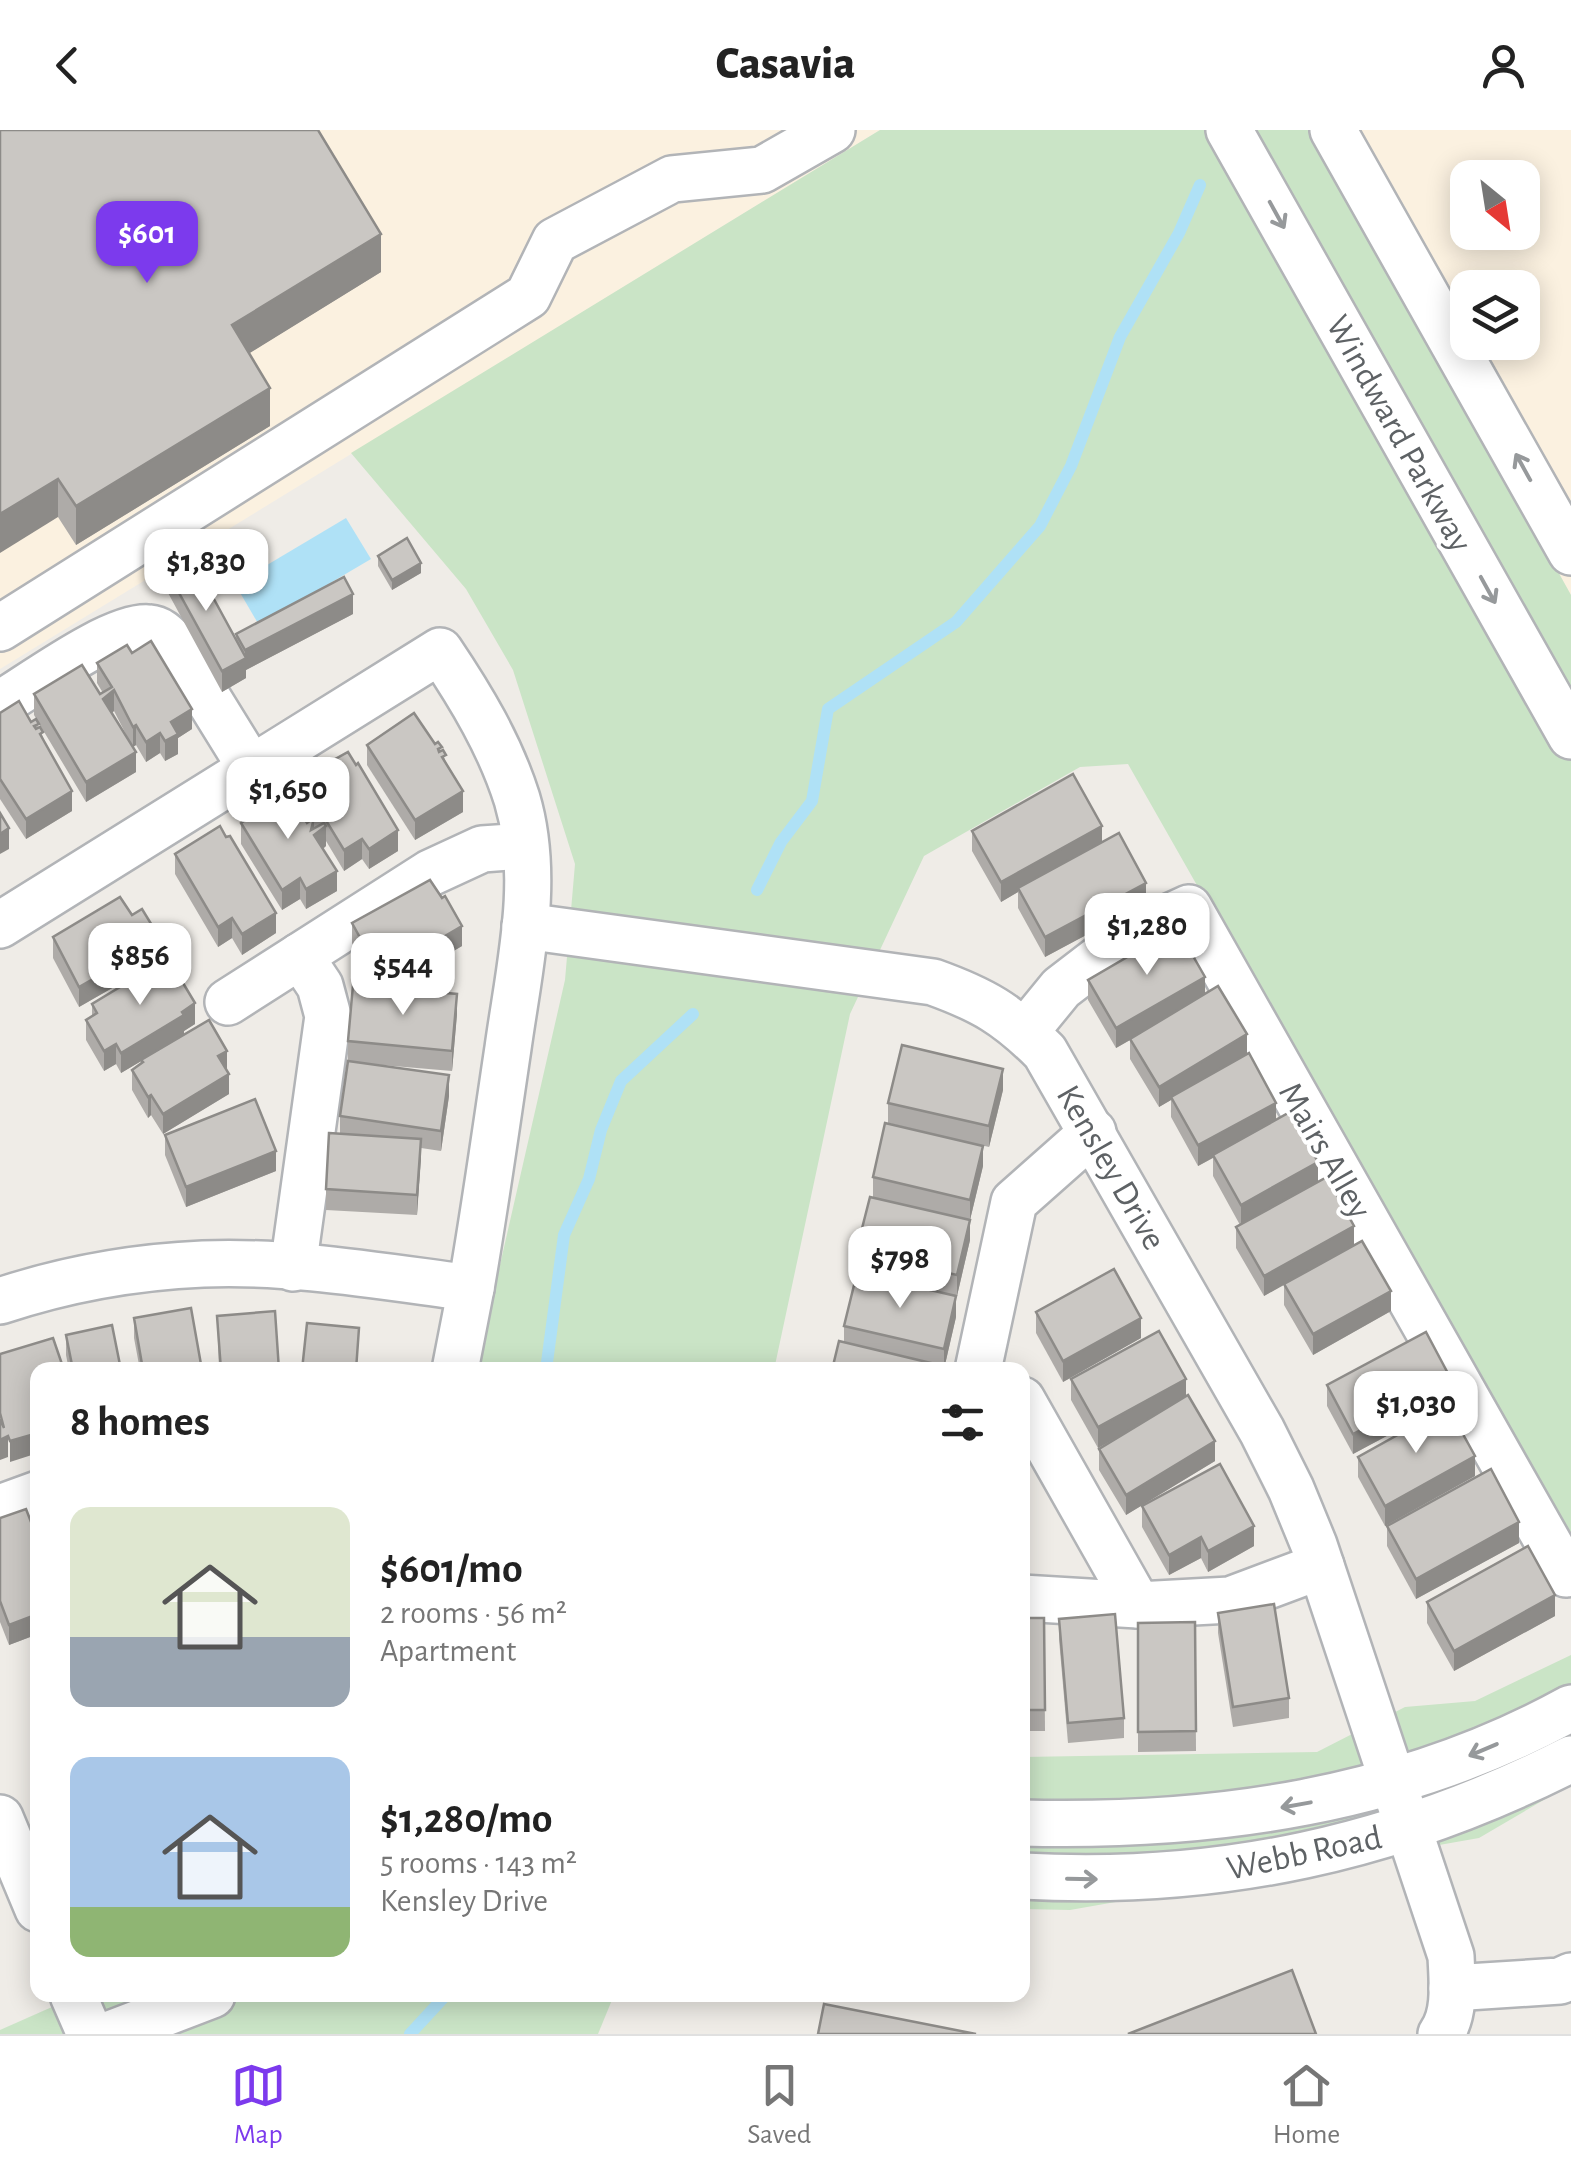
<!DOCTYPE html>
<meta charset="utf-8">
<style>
body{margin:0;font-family:"Alegreya Sans",sans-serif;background:#f2f2f2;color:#222;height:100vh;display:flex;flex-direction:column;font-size:38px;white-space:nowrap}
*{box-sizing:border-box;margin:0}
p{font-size:32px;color:#767676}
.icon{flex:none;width:55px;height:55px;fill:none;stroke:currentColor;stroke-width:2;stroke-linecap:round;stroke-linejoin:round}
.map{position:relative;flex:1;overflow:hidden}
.drawer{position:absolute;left:30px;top:1232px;width:1000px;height:640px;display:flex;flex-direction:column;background:#fff;border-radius:20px;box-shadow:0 5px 25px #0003}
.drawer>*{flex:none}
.needle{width:65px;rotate:150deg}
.tools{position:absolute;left:1450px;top:30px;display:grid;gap:20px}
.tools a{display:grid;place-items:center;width:90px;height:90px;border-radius:20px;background:#fff;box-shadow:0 5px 25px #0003;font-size:50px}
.price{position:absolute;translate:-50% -85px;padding:0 22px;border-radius:20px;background:#fff;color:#222;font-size:32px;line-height:65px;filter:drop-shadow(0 2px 5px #0008)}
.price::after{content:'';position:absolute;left:50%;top:60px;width:30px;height:22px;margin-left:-15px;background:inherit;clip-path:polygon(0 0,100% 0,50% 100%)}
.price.on{background:#7c3aed;color:#fff}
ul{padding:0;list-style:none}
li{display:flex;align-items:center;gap:30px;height:250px;padding:0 40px}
li span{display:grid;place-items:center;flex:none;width:280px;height:200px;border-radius:20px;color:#555}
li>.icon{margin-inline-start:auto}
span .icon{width:120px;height:120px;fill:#fffc;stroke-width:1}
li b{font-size:42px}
h2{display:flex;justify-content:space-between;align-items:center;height:120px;padding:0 40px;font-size:42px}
header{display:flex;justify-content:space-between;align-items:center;height:130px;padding:0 40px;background:#fff;font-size:45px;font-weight:800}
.tabs{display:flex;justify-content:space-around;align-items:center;height:140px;border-top:2px solid #e0e0e0;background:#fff;font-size:28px;color:#767676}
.tabs a{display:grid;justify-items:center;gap:5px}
.tabs .on{color:#7c3aed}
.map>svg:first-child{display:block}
</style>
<header><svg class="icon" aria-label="back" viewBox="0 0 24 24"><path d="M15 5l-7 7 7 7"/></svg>Casavia<svg class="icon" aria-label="person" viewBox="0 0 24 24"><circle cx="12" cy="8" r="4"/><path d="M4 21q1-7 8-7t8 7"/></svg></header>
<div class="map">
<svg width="1571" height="1904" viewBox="0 0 1571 1904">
<rect width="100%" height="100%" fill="#efece7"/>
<g fill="#fbf1e0" fill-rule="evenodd">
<polygon points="0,0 880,0 0,539"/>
<path d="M1312,0h259v465zM1468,48h54v54h-54zM1468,158h54v54h-54z"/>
</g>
<g fill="#cae4c6">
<polygon points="880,0 1312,0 1571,465 1571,1413 1128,634 1080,637 924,726 850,884 774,1240 476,1240 565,850 575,734 513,540 466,459 351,323"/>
<polygon points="1571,1525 1571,1654 1479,1708 1070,1780 1023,1779 1023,1627 1317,1622 1405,1577 1475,1571"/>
<polygon points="79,1865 614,1865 598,1904 0,1904 0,1900"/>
</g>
<polygon fill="#afe1f6" points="346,388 371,429 259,495 235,454"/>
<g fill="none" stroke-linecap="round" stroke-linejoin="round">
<g stroke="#afe1f6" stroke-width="12">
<polyline points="757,760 781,712 812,671 828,579 956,492 1040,396 1071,336 1120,207 1179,103 1200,55"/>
<polyline points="546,1240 564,1105 589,1049 601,1000 621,951 693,884"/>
<polyline points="410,1904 446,1865"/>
</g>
<defs>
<g id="minor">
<polyline points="1229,0 1571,606"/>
<polyline points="1333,0 1571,422"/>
<polyline points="0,498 528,166 555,111 672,49 762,40 832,0"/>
<path d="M0,574c32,-19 114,-80 149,-76 12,1 18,9 26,17l76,123"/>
<path d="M0,795l440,-274c31,46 60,94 77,148 24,80 2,169 -9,249 -12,80 -23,160 -37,240 -85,-11 -183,-28 -268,-24 -69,3 -137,15 -203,37"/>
<path d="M525,796l408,56c50,18 74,32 112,70l217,379 29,58 23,56 137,411c1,25 5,57 -10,78"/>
<polyline points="228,872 430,743 482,719 523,716"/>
<polyline points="1025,902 1061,858 1130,805 1189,778 1566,1444"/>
<polyline points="293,1138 328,886 320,856 300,826"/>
<polyline points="455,1240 471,1158"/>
<polyline points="978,1240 1014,1072 1093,1002"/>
<polyline points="1022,1270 1138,1475"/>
<polyline points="0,1378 38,1364"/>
<polyline points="1022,1468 1138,1475 1230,1470 1321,1436"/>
<polyline points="0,1688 38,1779"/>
<path d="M1022,1693c191,5 380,-22 549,-115"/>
<path d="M1022,1746c197,11 374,-28 549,-117"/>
<polyline points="1452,1858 1560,1851 1571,1846"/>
<polyline points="73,1865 90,1904"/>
<polyline points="110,1904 212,1865"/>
</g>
</defs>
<use href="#minor" stroke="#b2b4b7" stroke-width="50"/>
<use href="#minor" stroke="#fff" stroke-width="45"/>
</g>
<g fill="#aeaba8" fill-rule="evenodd">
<polygon points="0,0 381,142 249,223 270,296 76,415 58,387"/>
<polygon points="378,426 421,443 392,460 378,436"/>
<polygon points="167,441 236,510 236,504 353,484 246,540 246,548 222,562 167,461"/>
<path d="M132,523l60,76 -14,9v16l-13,7 -5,-8 -14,9 -10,-17 -3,2 3,25 -50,30 -52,-87v-21h66l3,-1 -6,-10v-20zM114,581l18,35 -20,-33z"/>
<polygon points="0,583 31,592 39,597 72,681 26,709 0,669"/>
<polygon points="435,614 442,621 463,682 415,710 367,635 367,615"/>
<polygon points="319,638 398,721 369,739 362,729 344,741 326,711 326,716 323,719 337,761 306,779 300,769 282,780 241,714 241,693 254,684 254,674 307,693 313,689 303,674 303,653 319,644"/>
<polygon points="972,701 1102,712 1146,773 1045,827 1018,778 1018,762 1001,772 972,721"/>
<polygon points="175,724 276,803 242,825 232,808 218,817 175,744"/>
<polygon points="352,793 462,816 391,858 457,884 452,941 358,933 449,966 441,1021 421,1018 417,1085 326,1080 326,1059 340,1004 340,986 348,931 348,911 376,857 352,813"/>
<polygon points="53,807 161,830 79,877 53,828"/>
<polygon points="1088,850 1205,863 1247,924 1276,990 1318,1051 1391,1181 1313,1225 1284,1175 1284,1154 1264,1166 1236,1118 1236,1097 1240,1095 1213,1046 1213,1028 1198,1036 1171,987 1171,970 1159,977 1130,929 1130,910 1116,918 1088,870"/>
<polygon points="92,874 195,894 184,901 184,905 227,941 229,964 163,1004 151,985 148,988 132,960 132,940 141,934 141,931 121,943 116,934 104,941 86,910 86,890 92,887"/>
<polygon points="1003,960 989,1017 888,993 888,973"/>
<polygon points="165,1005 276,1041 186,1077 165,1025"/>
<polygon points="983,1036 970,1090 970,1110 957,1166 856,1142 856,1122 873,1067 873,1047"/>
<polygon points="1036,1182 1141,1208 1063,1252 1036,1203"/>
<polygon points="217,1186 279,1240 219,1240"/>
<polygon points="956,1187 944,1239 935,1237 935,1240 844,1213 844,1196"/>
<polygon points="134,1188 202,1240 140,1240 134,1208"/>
<polygon points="66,1205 121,1240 69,1240 66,1225"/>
<polygon points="1071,1249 1186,1267 1215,1331 1126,1385 1099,1340 1099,1319 1148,1290 1098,1318 1071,1270"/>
<polygon points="1327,1255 1452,1271 1353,1324 1327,1276"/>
<polygon points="1358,1327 1475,1346 1385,1396 1358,1347"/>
<polygon points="1142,1376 1254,1416 1208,1442 1201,1428 1169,1445 1142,1397"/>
<polygon points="0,1388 38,1410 38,1504 9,1515 0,1492"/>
<polygon points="1387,1396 1519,1413 1416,1469 1387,1416"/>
<polygon points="1427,1472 1555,1486 1454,1541 1427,1493"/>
<polygon points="1218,1483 1289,1568 1289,1588 1233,1597 1218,1503"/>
<polygon points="1022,1488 1044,1488 1045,1601 1022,1601"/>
<polygon points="1059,1489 1124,1588 1124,1608 1068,1613 1059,1509"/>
<polygon points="1195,1492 1196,1621 1138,1622 1138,1493"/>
</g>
<g fill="#8d8b88">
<polygon points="381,104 381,142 232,234 232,195"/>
<polygon points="270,258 270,296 76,415 76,376"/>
<polygon points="58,349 58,387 0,423 0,384"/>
<polygon points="421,433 421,443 392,460 392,450"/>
<polygon points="353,464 353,484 246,540 246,548 222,562 222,541 245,529 245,520"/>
<polygon points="114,560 114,581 103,589 103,569"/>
<polygon points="192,579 192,599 178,608 178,624 165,631 165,611 171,592"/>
<polygon points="136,595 136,615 133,617 133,597"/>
<polygon points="160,603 160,623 146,632 146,612"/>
<polygon points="136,622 136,642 86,672 86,652"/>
<polygon points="72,661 72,681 26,709 26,689"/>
<polygon points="463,661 463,682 415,710 415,690"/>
<polygon points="314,688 314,705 326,696 326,716 314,725 311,700"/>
<polygon points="1102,696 1102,716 1018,758 1018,762 1001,772 1001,752"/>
<polygon points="9,698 9,719 0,724 0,704"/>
<polygon points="398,700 398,721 369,739 369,719"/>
<polygon points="362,709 362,729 344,741 344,720"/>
<polygon points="337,741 337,761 306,779 306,759"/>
<polygon points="300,748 300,769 282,780 282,760"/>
<polygon points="1146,753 1146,773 1045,827 1045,807"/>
<polygon points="276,783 276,803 242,825 242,804"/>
<polygon points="232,788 232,808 218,817 218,797"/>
<polygon points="462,796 462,816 380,864 380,844"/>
<polygon points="161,810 161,830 79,877 79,857"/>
<polygon points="1205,847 1205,867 1116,918 1116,898"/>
<polygon points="457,864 457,884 452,941 452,921"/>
<polygon points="195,873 195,894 184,901 184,906 121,943 121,923"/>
<polygon points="1247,904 1247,924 1171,967 1171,970 1159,977 1159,957"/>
<polygon points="116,914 116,934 104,941 104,921"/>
<polygon points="227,921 227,941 218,926"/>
<polygon points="1003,939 1003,960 989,1017 989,996"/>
<polygon points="229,944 229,964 163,1004 163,984"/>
<polygon points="449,945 449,966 441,1021 441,1001"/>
<polygon points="151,965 151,985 148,988 148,967"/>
<polygon points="1276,973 1276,993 1198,1036 1198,1015"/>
<polygon points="421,1009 421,1029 417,1085 417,1065"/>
<polygon points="983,1016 983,1036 970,1090 970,1070"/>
<polygon points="276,1021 276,1041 186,1077 186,1057"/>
<polygon points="1318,1032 1318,1053 1241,1095 1241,1075"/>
<polygon points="970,1090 970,1110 957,1166 957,1145"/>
<polygon points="1354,1096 1354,1116 1264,1166 1264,1146"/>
<polygon points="1391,1161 1391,1181 1313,1225 1313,1204"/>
<polygon points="956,1166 956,1187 944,1239 944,1219"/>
<polygon points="1141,1188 1141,1208 1063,1252 1063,1231"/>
<polygon points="1186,1249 1186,1269 1098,1318 1098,1297"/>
<polygon points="1452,1251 1452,1271 1353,1324 1353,1304"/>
<polygon points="38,1303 38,1323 10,1332 10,1311"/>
<polygon points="8,1306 8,1327 0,1330 0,1310"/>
<polygon points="1215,1311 1215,1331 1126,1385 1126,1365"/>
<polygon points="1475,1326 1475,1346 1385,1396 1385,1376"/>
<polygon points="1519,1392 1519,1413 1416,1469 1416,1449"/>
<polygon points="1254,1396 1254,1416 1208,1442 1208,1421"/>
<polygon points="1201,1407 1201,1428 1169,1445 1169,1425"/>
<polygon points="1555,1465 1555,1486 1454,1541 1454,1521"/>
<polygon points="38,1484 38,1504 9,1515 9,1495"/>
</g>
<g fill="#cac7c3" stroke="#8d8b88" stroke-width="2.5">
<polygon points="0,0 318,0 381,104 232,195 270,258 76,376 58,349 0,384"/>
<polygon points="407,408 421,433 392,450 378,426"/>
<polygon points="191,427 246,528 222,541 167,441"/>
<polygon points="344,447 353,464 245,520 236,504"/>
<polygon points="151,511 192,579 171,592 178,604 165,611 160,603 146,612 136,595 133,597 114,560 103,569 136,622 86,652 34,564 82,535 100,564 112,557 97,533 127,515 132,523"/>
<polygon points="19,571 31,592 36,589 39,594 34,596 36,599 40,597 43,602 40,604 72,661 26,689 0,649 0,583"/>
<polygon points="414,583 435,614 438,612 442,617 438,619 439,622 443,620 446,625 442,627 463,661 415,690 367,615"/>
<polygon points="348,622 356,635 358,633 398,700 369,719 362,709 344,720 303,653 322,642 319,638"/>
<polygon points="1073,644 1102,696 1001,752 972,701"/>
<polygon points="286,660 307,693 314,688 311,700 324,693 326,696 314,705 337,741 306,759 300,748 282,760 241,693 259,681 254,674"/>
<polygon points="0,683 9,698 0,704"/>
<polygon points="220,696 226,707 230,706 276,783 242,804 232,788 218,797 175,724"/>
<polygon points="1119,703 1146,753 1045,807 1018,758"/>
<polygon points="430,750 442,768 445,766 462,796 380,844 352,793"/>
<polygon points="120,767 132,785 142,779 161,810 79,857 53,807"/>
<polygon points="1177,798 1205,847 1116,898 1088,850"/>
<polygon points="168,828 195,873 182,882 184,885 121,923 116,914 104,921 86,890 97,883 92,874"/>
<polygon points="353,855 457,864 452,921 348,911"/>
<polygon points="1218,856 1247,904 1159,957 1130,909"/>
<polygon points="209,890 227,921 218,926 229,944 163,984 151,965 148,967 132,940 143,932 141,930"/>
<polygon points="902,915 1003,939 989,996 888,973"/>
<polygon points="1249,923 1276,973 1198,1015 1171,967"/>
<polygon points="348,931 449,945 441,1001 340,986"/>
<polygon points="255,969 276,1021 186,1057 165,1005"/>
<polygon points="1290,982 1318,1032 1241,1075 1213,1025"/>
<polygon points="885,993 983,1016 970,1070 873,1047"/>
<polygon points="329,1003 421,1009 417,1065 326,1059"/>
<polygon points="1327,1047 1354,1096 1264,1146 1236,1097"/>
<polygon points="870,1067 970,1090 957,1145 856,1122"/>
<polygon points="1362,1111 1391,1161 1313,1204 1284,1154"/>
<polygon points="1114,1139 1141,1188 1063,1231 1036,1182"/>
<polygon points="857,1143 956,1166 944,1219 844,1196"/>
<polygon points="191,1178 202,1240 143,1240 134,1188"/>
<polygon points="275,1181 279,1240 221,1240 217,1186"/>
<polygon points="307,1193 359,1198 356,1240 302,1240"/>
<polygon points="112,1195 121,1240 73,1240 66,1205"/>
<polygon points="1159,1201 1186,1249 1098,1297 1071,1249"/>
<polygon points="1426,1202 1452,1251 1353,1304 1327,1255"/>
<polygon points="53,1208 64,1240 38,1240 38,1303 10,1311 8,1306 0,1310 0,1289 4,1298 0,1283 0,1224"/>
<polygon points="839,1211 935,1234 934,1240 832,1240"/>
<polygon points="1188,1265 1215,1311 1126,1365 1099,1319"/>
<polygon points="1448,1277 1475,1326 1385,1376 1358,1327"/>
<polygon points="1220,1334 1254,1396 1208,1421 1201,1407 1169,1425 1142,1376"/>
<polygon points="1491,1339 1519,1392 1416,1449 1387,1396"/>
<polygon points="26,1379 38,1410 38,1484 9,1495 0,1471 0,1388"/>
<polygon points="1528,1416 1555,1465 1454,1521 1427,1472"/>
<polygon points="1274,1474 1289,1568 1233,1577 1218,1483"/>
<polygon points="1115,1484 1124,1588 1068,1593 1059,1489"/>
<polygon points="1022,1488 1044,1488 1045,1580 1022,1580"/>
<polygon points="1195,1492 1196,1601 1138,1602 1138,1493"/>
<polygon points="1292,1840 1316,1904 1128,1904"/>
<polygon points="824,1874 976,1904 818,1904"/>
</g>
<defs><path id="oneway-shaft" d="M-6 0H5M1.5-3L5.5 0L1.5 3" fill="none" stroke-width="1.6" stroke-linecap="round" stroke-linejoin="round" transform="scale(2.5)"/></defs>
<g stroke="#96999b">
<use href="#oneway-shaft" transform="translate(1277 85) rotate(61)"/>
<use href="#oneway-shaft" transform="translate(1523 337) rotate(-119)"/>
<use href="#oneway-shaft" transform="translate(1488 460) rotate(61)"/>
<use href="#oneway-shaft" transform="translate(1483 1620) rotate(157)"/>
<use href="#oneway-shaft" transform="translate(1296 1675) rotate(170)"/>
<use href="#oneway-shaft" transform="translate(1082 1749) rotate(1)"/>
</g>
<g text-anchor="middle" stroke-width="8" stroke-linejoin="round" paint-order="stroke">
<g font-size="35" fill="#5e6265" stroke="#fff">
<text transform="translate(1400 303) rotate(61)" y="12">Windward Parkway</text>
<text transform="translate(1326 1020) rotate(60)" y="12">Mairs Alley</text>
<text transform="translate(1112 1037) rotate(60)" y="12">Kensley Drive</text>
<text transform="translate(1304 1722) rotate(-12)" y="12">Webb Road</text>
</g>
</g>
</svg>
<div class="tools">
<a><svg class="needle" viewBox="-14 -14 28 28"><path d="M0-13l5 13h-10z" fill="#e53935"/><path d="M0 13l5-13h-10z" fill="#767676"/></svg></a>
<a><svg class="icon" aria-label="layers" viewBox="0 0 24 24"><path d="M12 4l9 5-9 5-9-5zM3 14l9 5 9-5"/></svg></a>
</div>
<b class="price on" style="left:147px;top:156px">$601</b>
<b class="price" style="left:206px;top:484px">$1,830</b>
<b class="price" style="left:288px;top:712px">$1,650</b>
<b class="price" style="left:1147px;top:848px">$1,280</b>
<b class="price" style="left:140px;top:878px">$856</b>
<b class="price" style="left:403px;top:888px">$544</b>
<b class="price" style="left:900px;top:1181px">$798</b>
<b class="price" style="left:1416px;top:1326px">$1,030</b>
<section class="drawer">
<h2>8 homes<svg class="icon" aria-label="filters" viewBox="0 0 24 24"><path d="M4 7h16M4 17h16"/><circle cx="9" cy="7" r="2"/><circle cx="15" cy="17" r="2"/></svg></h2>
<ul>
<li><span style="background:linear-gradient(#dfe7d0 65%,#9aa5b1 0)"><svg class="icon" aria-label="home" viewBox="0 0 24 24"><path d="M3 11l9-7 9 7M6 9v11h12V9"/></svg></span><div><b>$601/mo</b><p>2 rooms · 56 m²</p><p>Apartment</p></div></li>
<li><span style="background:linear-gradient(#a9c7e8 75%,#8fb573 0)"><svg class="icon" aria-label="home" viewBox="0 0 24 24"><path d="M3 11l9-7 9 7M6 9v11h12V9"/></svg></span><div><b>$1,280/mo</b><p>5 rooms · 143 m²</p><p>Kensley Drive</p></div></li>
</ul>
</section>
</div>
<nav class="tabs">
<a class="on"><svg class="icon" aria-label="map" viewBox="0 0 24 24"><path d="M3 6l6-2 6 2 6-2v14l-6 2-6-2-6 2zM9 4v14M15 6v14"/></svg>Map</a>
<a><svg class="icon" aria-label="saved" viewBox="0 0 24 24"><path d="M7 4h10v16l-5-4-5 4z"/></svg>Saved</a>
<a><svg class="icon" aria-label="home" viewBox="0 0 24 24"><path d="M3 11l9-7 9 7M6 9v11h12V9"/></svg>Home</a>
</nav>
